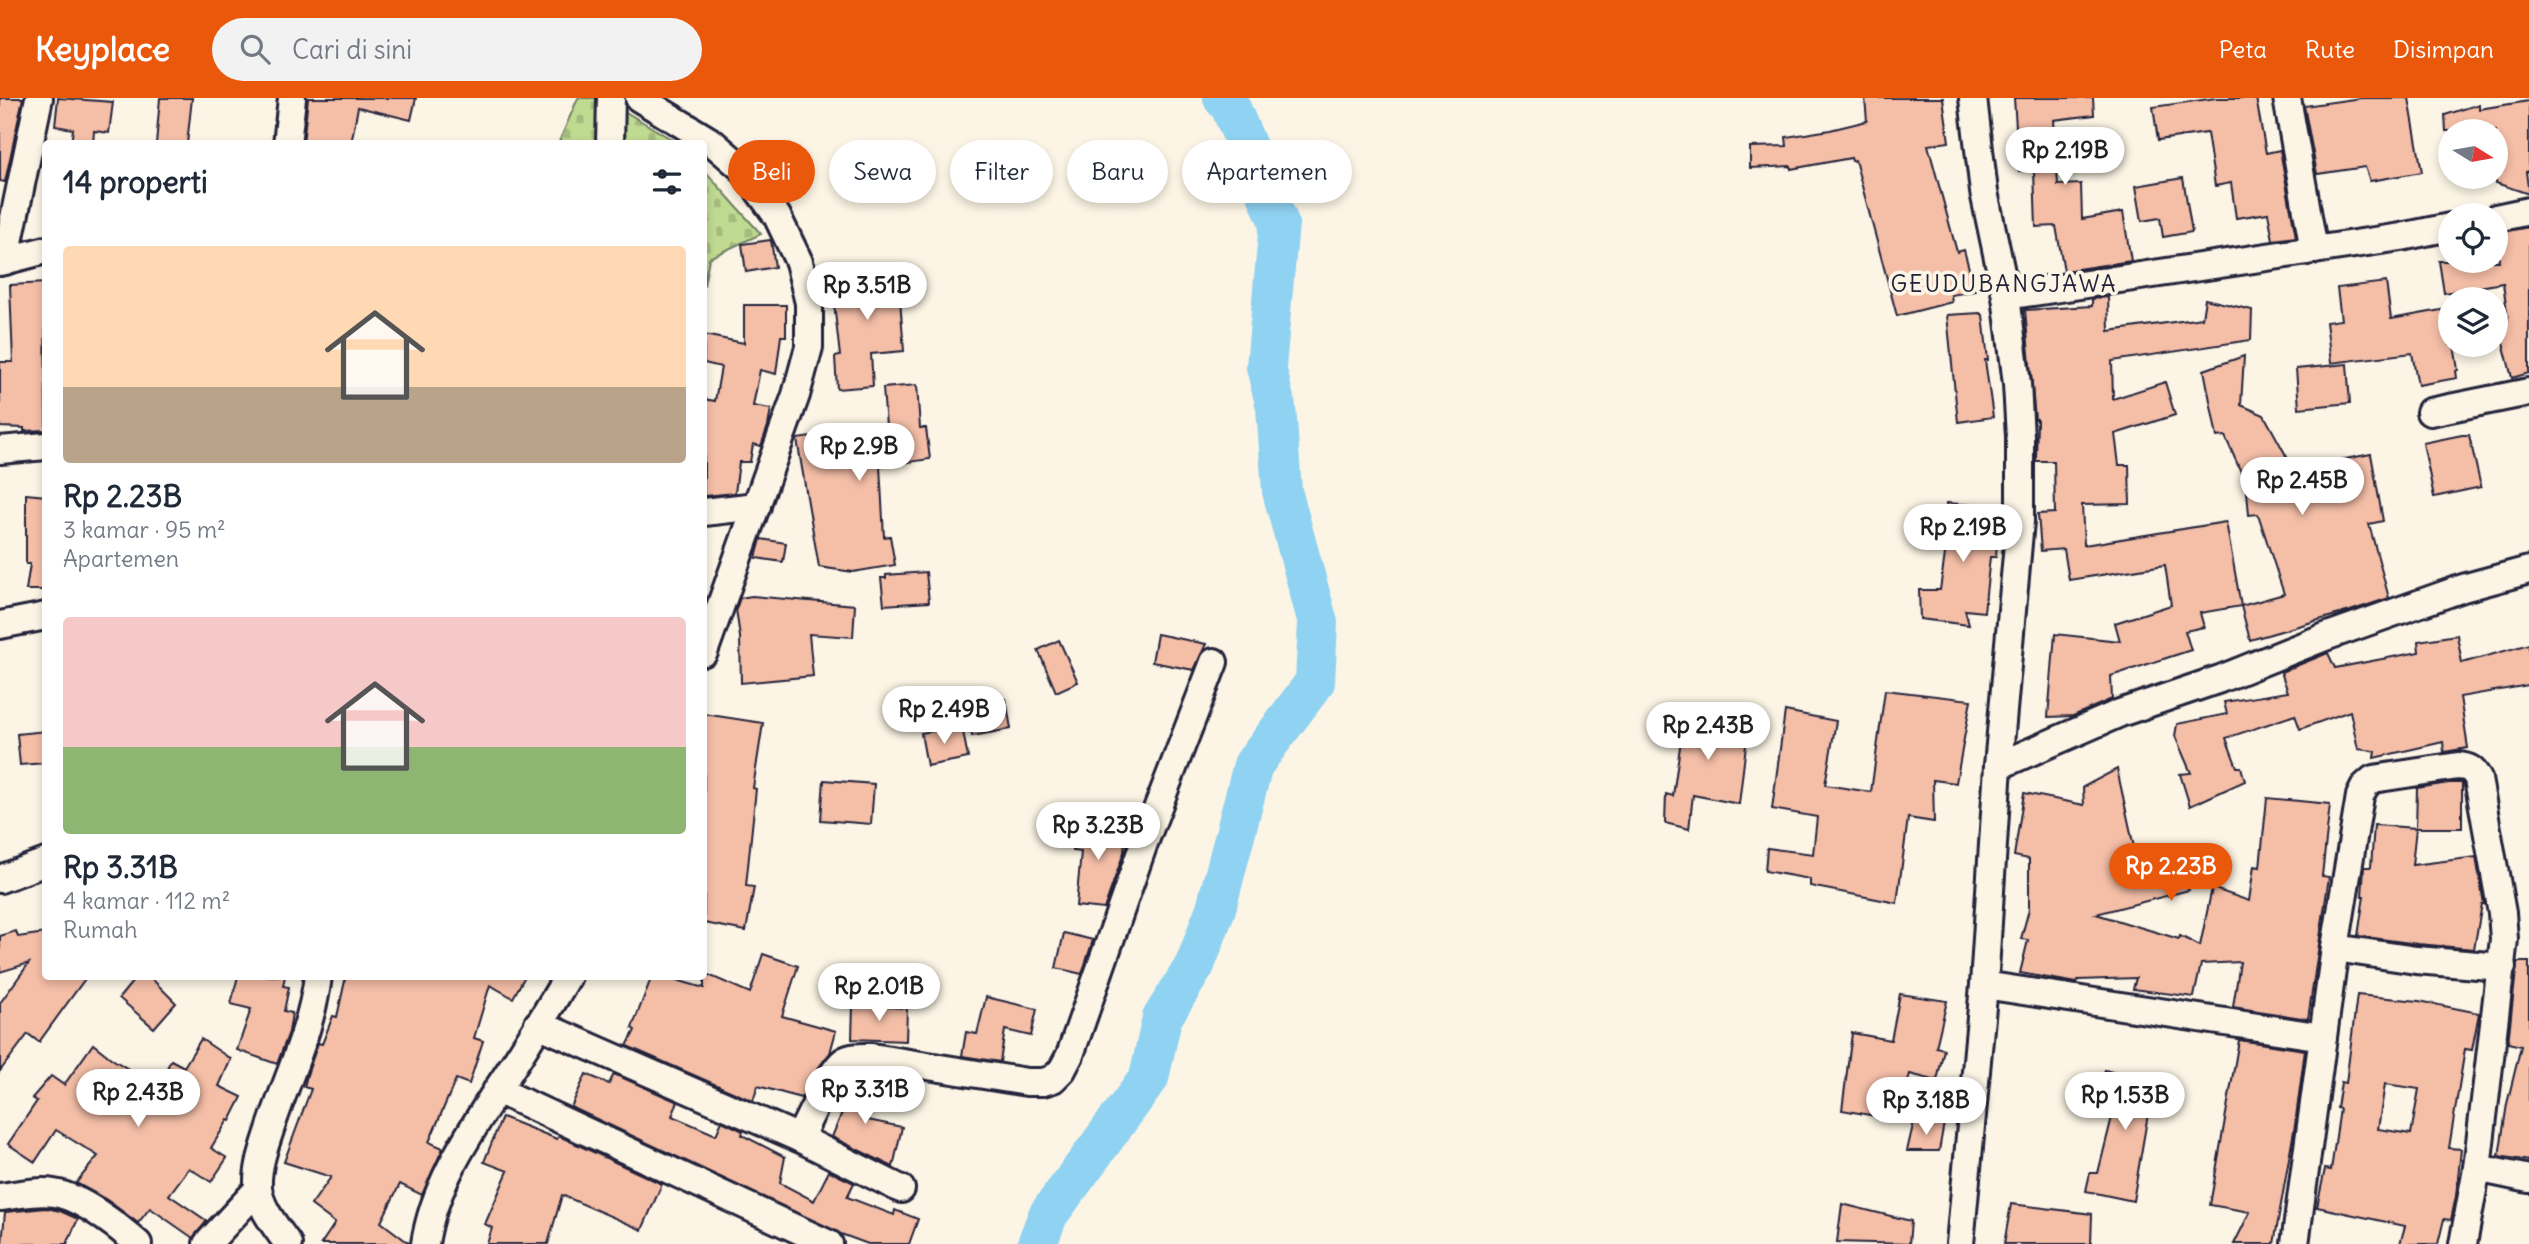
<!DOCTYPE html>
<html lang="id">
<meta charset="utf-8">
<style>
body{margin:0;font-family:Delius,sans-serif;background:#f2f2f3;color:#1f2937;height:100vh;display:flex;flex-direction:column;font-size:26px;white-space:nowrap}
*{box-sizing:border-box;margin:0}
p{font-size:23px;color:#747a83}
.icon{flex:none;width:38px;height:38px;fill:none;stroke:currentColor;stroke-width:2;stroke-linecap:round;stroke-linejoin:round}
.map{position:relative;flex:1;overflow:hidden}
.side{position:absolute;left:42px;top:42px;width:665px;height:840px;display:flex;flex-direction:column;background:#fff;border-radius:7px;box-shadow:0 4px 10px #0003}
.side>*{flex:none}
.banner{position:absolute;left:728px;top:42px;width:665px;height:63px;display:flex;gap:14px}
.needle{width:46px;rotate:101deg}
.fabs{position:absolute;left:2438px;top:21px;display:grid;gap:14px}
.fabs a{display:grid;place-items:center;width:70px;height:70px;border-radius:50%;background:#fff;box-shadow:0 4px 10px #0003;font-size:35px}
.price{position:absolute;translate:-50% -60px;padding:0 16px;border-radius:24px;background:#fff;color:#222;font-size:23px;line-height:46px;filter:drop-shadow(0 2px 4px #0008)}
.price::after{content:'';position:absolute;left:50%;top:42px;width:21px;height:16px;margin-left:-10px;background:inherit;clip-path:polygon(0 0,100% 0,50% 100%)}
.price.current{background:#ea580c;color:#fff}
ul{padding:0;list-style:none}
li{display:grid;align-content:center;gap:14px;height:371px;padding:0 21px}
li span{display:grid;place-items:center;height:217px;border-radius:7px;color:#555}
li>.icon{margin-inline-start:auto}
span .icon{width:126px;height:126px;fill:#fffc;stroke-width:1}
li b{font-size:30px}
h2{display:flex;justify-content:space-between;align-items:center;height:84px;padding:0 21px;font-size:30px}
.tag{padding:0 24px;border-radius:32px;background:#fff;box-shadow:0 4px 10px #0003;font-size:24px;line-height:63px}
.tag.current{background:#ea580c;color:#fff}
header{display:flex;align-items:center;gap:42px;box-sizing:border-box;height:98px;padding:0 35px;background:#ea580c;color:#fff}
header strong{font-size:33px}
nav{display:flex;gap:38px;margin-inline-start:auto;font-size:24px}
.search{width:490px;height:63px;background:#f2f2f3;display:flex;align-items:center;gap:18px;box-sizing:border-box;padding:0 24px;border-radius:38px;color:#747a83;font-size:26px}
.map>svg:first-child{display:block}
</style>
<header>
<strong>Keyplace</strong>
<div class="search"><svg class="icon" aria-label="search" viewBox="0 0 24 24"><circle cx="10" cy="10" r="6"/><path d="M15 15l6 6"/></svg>Cari di sini</div>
<nav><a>Peta</a><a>Rute</a><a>Disimpan</a></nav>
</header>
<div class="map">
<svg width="2529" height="1146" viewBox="0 0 2529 1146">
<defs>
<pattern id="cemetery-stones" width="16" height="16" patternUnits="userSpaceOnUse" patternTransform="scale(1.75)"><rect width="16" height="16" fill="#bfda91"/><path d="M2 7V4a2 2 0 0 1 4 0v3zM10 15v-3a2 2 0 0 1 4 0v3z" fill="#a4bb7e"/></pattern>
</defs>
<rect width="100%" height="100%" fill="#fcf5e5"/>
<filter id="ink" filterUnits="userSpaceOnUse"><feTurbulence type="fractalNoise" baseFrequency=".0143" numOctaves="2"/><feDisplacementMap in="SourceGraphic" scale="14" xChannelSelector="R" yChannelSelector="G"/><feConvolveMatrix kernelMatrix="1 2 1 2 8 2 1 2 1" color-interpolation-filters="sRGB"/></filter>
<g filter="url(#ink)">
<g fill="url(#cemetery-stones)" stroke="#707e66" stroke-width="2">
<polygon points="578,0 602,0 678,45 558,46"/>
<polygon points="704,72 761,136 709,160 704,188"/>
</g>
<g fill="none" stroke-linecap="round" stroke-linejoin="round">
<polyline stroke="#8fd2f1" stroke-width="40" points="1037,1146 1048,1117 1149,980 1162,920 1195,867 1216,810 1253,667 1315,584 1318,525 1282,393 1276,309 1266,269 1279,125 1230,8 1223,0"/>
</g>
<g fill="#f4bea7" stroke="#22223b" stroke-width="2" fill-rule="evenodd">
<polygon points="0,0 23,0 5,84 0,83"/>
<polygon points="58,0 113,4 109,35 94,33 93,46 71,46 73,31 55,28"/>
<polygon points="160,0 192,0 187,46 156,46"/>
<polygon points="308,0 416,0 411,22 358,9 351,46 303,46"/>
<polygon points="1865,0 1943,0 1949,44 1928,47 1957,154 1964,152 1975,193 1951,197 1952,204 1897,218 1855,62 1852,63 1851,60 1791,71 1791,68 1750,70 1750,49 1787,48 1786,39 1830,32 1867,23"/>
<polygon points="2014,0 2093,0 2094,17 2054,22 2058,87 2081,86 2082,121 2123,114 2131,163 2064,173 2056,128 2036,129 2034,73 2019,73"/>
<polygon points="2216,0 2256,0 2266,55 2280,52 2296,139 2273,142 2268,115 2236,120 2231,85 2215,88 2207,35 2158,42 2153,9"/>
<polygon points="2361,0 2409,0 2422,74 2370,83 2365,69 2317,76 2304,8"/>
<polygon points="2529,3 2529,73 2526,74 2529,96 2496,85 2496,33 2446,33 2445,17 2479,6 2479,11"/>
<polygon points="2183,80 2192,134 2163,139 2160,120 2142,123 2136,88"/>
<polygon points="2529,129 2529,275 2512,280 2498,224 2508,222 2503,185 2444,195 2439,163 2499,163 2496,135"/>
<polygon points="771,142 775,169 746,174 742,146"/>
<polygon points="908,172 911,200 900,201 904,253 871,256 873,288 837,291 835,259 840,258 831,179"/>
<polygon points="2386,184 2391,221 2447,211 2450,247 2454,247 2458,272 2456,273 2457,280 2418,287 2412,255 2331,265 2326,224 2341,222 2337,190"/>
<polygon points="45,185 46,332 24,333 24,330 0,329 0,264 13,264 10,187"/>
<polygon points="2108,199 2109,233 2202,220 2205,201 2252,212 2251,242 2112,263 2113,301 2165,284 2175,317 2115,336 2119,367 2129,367 2130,406 2082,407 2084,447 2226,424 2241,508 2200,515 2204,529 2185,533 2191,552 2111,578 2112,601 2073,618 2048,619 2055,536 2120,543 2115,525 2171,507 2165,467 2069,482 2064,451 2041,453 2038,416 2055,415 2054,363 2036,363 2037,321 2035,321 2025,212 2092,208 2092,201"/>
<polygon points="744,207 786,207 786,238 781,238 776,276 760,272 753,308 771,311 768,328 761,348 753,346 750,364 739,364 735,395 704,398 704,301 715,303 721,269 704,265 704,237 744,245"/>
<polygon points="1980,215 1983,217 1988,262 1985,262 1993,319 1958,324 1947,217"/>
<polygon points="2244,258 2241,307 2264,317 2306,394 2304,369 2371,356 2383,423 2369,426 2389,500 2350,513 2250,542 2241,508 2284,496 2258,416 2249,417 2247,393 2249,392 2225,338 2217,339 2204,272"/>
<polygon points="2347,266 2350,305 2299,310 2296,271"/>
<polygon points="917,287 920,330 926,330 930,361 880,368 884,439 890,438 895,467 853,474 819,469 797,341 886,328 883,290"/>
<polygon points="2462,337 2469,337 2481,389 2434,399 2423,345"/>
<polygon points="26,396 46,398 46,492 26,492 30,466 26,466"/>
<polygon points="1947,405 1999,409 1996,459 1990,459 1984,514 1965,512 1969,527 1920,521 1919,492 1940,492 1945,456"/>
<polygon points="761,441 786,445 783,464 756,460"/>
<polygon points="926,474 929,504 884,507 881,480 886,480 886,477"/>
<polygon points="752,498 855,507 853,539 809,536 813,578 741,585 740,539 736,511 740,500"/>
<polygon points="1157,536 1206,546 1194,572 1152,564"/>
<polygon points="2457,537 2462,565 2529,546 2529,587 2460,599 2468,650 2444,654 2443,644 2374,660 2375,653 2358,651 2350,613 2300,631 2295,617 2226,640 2237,669 2241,669 2245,683 2190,708 2180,676 2191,675 2175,638 2177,626 2227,616 2224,604 2288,594 2281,574 2328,555 2335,570 2419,554 2418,543"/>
<polygon points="1059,542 1078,584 1056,594 1038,552"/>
<polygon points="1885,592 1971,602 1956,685 1933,682 1934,724 1908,720 1897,805 1810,788 1810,781 1765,773 1767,750 1813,756 1817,719 1772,711 1785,613 1836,623 1825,687 1871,694"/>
<polygon points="1006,601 1011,631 972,638 967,608"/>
<polygon points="1685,613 1750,613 1739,706 1693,697 1689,731 1665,725 1666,696 1673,698"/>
<polygon points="704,616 763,625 753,690 756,691 746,788 754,789 746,833 704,825"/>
<polygon points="962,628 968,660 927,668 921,635"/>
<polygon points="46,633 46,665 20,667 17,636"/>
<polygon points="2117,671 2137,763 2185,755 2189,792 2096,816 2179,841 2180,838 2200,848 2212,790 2249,803 2254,768 2260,769 2267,700 2330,706 2322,778 2329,779 2308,921 2233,909 2240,864 2201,866 2194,899 2133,891 2136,880 2078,882 2077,885 2020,875 2028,842 2021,841 2029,811 2029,761 2014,758 2024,695 2084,707 2083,689"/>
<polygon points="824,682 874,686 871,726 821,722"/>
<polygon points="2449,685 2462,685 2462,730 2416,730 2417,690"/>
<polygon points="1075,726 1126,730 1124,754 1104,811 1076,808 1081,754 1073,753"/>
<polygon points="2374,727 2416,730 2412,767 2476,759 2484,806 2482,806 2474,851 2418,846 2358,838 2364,798 2362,798 2364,769 2371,769"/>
<polygon points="16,833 18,839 46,835 46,878 87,878 39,944 28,936 0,973 0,905 29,865 0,874 0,838"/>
<polygon points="1064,835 1093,842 1082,876 1056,870"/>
<polygon points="763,856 798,868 782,918 836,933 830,955 819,969 801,1000 758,988 753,1003 627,948 635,932 632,930 652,878 662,878 704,890 704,875 750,895"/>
<polygon points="2517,864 2529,864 2529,1063 2499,1058 2507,1006 2521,948 2508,945"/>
<polygon points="137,878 149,878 176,905 154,930 119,900"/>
<polygon points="238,878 285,878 283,888 289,889 284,913 292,915 289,934 277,966 237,952 251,911 231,906"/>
<polygon points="346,878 525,878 513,900 490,887 474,940 483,943 469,986 456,981 429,1044 443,1050 422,1097 400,1086 381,1124 410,1146 321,1146 335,1125 311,1107 331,1079 284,1064 311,991 304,989 307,977 318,945 322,946 333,918 337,919"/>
<polygon points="1900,896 1947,903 1936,949 1944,951 1937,983 1910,976 1898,1022 1842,1012 1852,935 1891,942"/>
<path d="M2357,897l62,6 60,12 -7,37 -7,-1 -16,99 12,1 -5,47 -5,24 -7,-1 -6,25h-38l5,-18 -88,-19 8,-38 6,1 9,-61 -3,-1 4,-26 5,1zM2385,986l34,5 -8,45 -33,-5z"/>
<polygon points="986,899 1037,911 1031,938 1005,932 1000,964 962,958 966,934 977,936"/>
<polygon points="853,907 907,910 906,943 852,941"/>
<polygon points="201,941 231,961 219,988 242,999 230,1023 228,1022 211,1050 227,1060 211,1084 189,1070 169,1097 207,1123 193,1140 150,1110 138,1125 107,1102 76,1085 98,1058 56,1032 35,1064 8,1046 37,1003 32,1000 51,978 64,987 93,946 112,961 158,989 171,962 184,969"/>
<polygon points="2239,942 2305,952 2295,1027 2274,1146 2234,1146 2250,1114 2210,1107"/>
<polygon points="2105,972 2175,992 2170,1010 2149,1010 2133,1103 2086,1093 2090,1075 2098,1075 2116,1003 2094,1000"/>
<polygon points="586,976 609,986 614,976 678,1004 672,1018 716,1037 722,1023 743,1033 742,1037 785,1059 780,1085 814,1103 829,1073 854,1085 847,1099 894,1117 895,1112 918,1121 909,1146 868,1146 841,1136 571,1009"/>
<polygon points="877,986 863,1021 902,1029 893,1069 832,1039 843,1012 832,1009 843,990"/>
<polygon points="502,1019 557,1041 559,1038 662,1086 642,1132 562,1097 548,1146 487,1146 492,1130 485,1126 508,1073 484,1064"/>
<polygon points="1914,1023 1944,1025 1939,1053 1907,1053"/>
<polygon points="1842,1106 1911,1123 1909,1146 1837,1144"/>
<polygon points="2011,1106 2092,1116 2091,1146 2004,1146"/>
<polygon points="46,1110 60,1113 78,1121 67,1146 2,1146 5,1114"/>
</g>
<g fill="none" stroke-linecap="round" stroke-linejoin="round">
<defs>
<g id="minor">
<polyline points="639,0 713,45 743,71 777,118 799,164 809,205 809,249 796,297 704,554"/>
<polyline points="2287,0 2314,152"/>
<polyline points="287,46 292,0"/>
<polyline points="610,46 611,0"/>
<polyline points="2496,120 2529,113"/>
<polyline points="5,163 39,0"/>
<polyline points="0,164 46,152"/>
<polyline points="2006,198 2401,139 2450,129"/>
<polyline points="2430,314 2529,294"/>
<polyline points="0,352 46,348"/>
<polyline points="704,414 757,408"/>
<polyline points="0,527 46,518"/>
<polyline points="1998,668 2120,615 2220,581 2325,539 2463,490 2529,472"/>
<polyline points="0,781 46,764"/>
<polyline points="2335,850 2416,862 2502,869"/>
<polyline points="1984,887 2323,939"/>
<polyline points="538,926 799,1040 901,1091"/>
<polyline points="497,992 829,1146"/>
<path d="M799,1040c9,-17 31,-67 45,-77 8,-5 19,-4 28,-4l155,25h16l10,-3 9,-9 8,-15 74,-212 70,-181"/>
<polyline points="2477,1070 2529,1081"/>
<path d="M0,1099c17,-2 37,-7 54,-4 27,4 64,33 84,51"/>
<polyline points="207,1146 258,1091"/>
<path d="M288,1146c-11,-16 -29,-37 -30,-57 -1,-19 6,-39 12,-57 16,-50 42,-101 48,-154"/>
<path d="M425,1146c8,-56 42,-107 72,-154 25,-37 48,-75 71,-114"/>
<polyline points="1960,1146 1984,887 1998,668 2020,423 2020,339 2017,286 2006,198 1984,94 1973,0"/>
<path d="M2295,1146l40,-296 25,-152 5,-10 8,-7 85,-13c11,1 15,3 20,13l24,134 2,26 -27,229 -14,76"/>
</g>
</defs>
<use href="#minor" stroke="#22223b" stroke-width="32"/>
<use href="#minor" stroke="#fcf5e5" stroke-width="26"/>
</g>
</g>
<g text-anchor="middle" stroke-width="7" stroke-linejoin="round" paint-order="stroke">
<g font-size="23" letter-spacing="2" fill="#22223b" stroke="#fcf5e5">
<text x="2004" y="194">GEUDUBANGJAWA</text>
</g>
</g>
</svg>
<div class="fabs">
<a><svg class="needle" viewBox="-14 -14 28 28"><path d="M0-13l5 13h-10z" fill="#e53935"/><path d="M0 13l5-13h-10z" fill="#747a83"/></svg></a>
<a><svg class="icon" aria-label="locate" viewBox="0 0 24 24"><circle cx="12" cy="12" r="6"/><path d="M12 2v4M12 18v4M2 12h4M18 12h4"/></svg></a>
<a><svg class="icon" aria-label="layers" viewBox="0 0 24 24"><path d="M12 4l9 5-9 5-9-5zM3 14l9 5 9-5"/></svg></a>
</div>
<b class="price" style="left:2065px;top:89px">Rp 2.19B</b>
<b class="price" style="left:867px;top:224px">Rp 3.51B</b>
<b class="price" style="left:859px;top:385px">Rp 2.9B</b>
<b class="price" style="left:2302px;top:419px">Rp 2.45B</b>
<b class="price" style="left:1963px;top:466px">Rp 2.19B</b>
<b class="price" style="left:944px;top:648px">Rp 2.49B</b>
<b class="price" style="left:1708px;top:664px">Rp 2.43B</b>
<b class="price" style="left:1098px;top:764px">Rp 3.23B</b>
<b class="price current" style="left:2171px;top:805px">Rp 2.23B</b>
<b class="price" style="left:879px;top:925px">Rp 2.01B</b>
<b class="price" style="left:865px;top:1028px">Rp 3.31B</b>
<b class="price" style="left:138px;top:1031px">Rp 2.43B</b>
<b class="price" style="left:2125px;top:1034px">Rp 1.53B</b>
<b class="price" style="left:1926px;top:1039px">Rp 3.18B</b>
<div class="banner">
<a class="tag current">Beli</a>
<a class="tag">Sewa</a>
<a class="tag">Filter</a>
<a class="tag">Baru</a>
<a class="tag">Apartemen</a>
</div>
<section class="side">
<h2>14 properti<svg class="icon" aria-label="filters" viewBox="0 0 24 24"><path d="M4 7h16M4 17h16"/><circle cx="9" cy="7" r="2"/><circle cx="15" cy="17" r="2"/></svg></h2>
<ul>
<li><span style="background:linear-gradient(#ffd9b3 65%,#b9a48a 0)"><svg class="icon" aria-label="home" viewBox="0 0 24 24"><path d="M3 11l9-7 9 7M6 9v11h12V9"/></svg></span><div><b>Rp 2.23B</b><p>3 kamar · 95 m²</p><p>Apartemen</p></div></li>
<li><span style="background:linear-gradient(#f6c9c9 60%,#8fb573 0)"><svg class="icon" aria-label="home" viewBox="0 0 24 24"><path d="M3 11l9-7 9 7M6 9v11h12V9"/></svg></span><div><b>Rp 3.31B</b><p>4 kamar · 112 m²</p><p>Rumah</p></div></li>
</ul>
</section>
</div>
